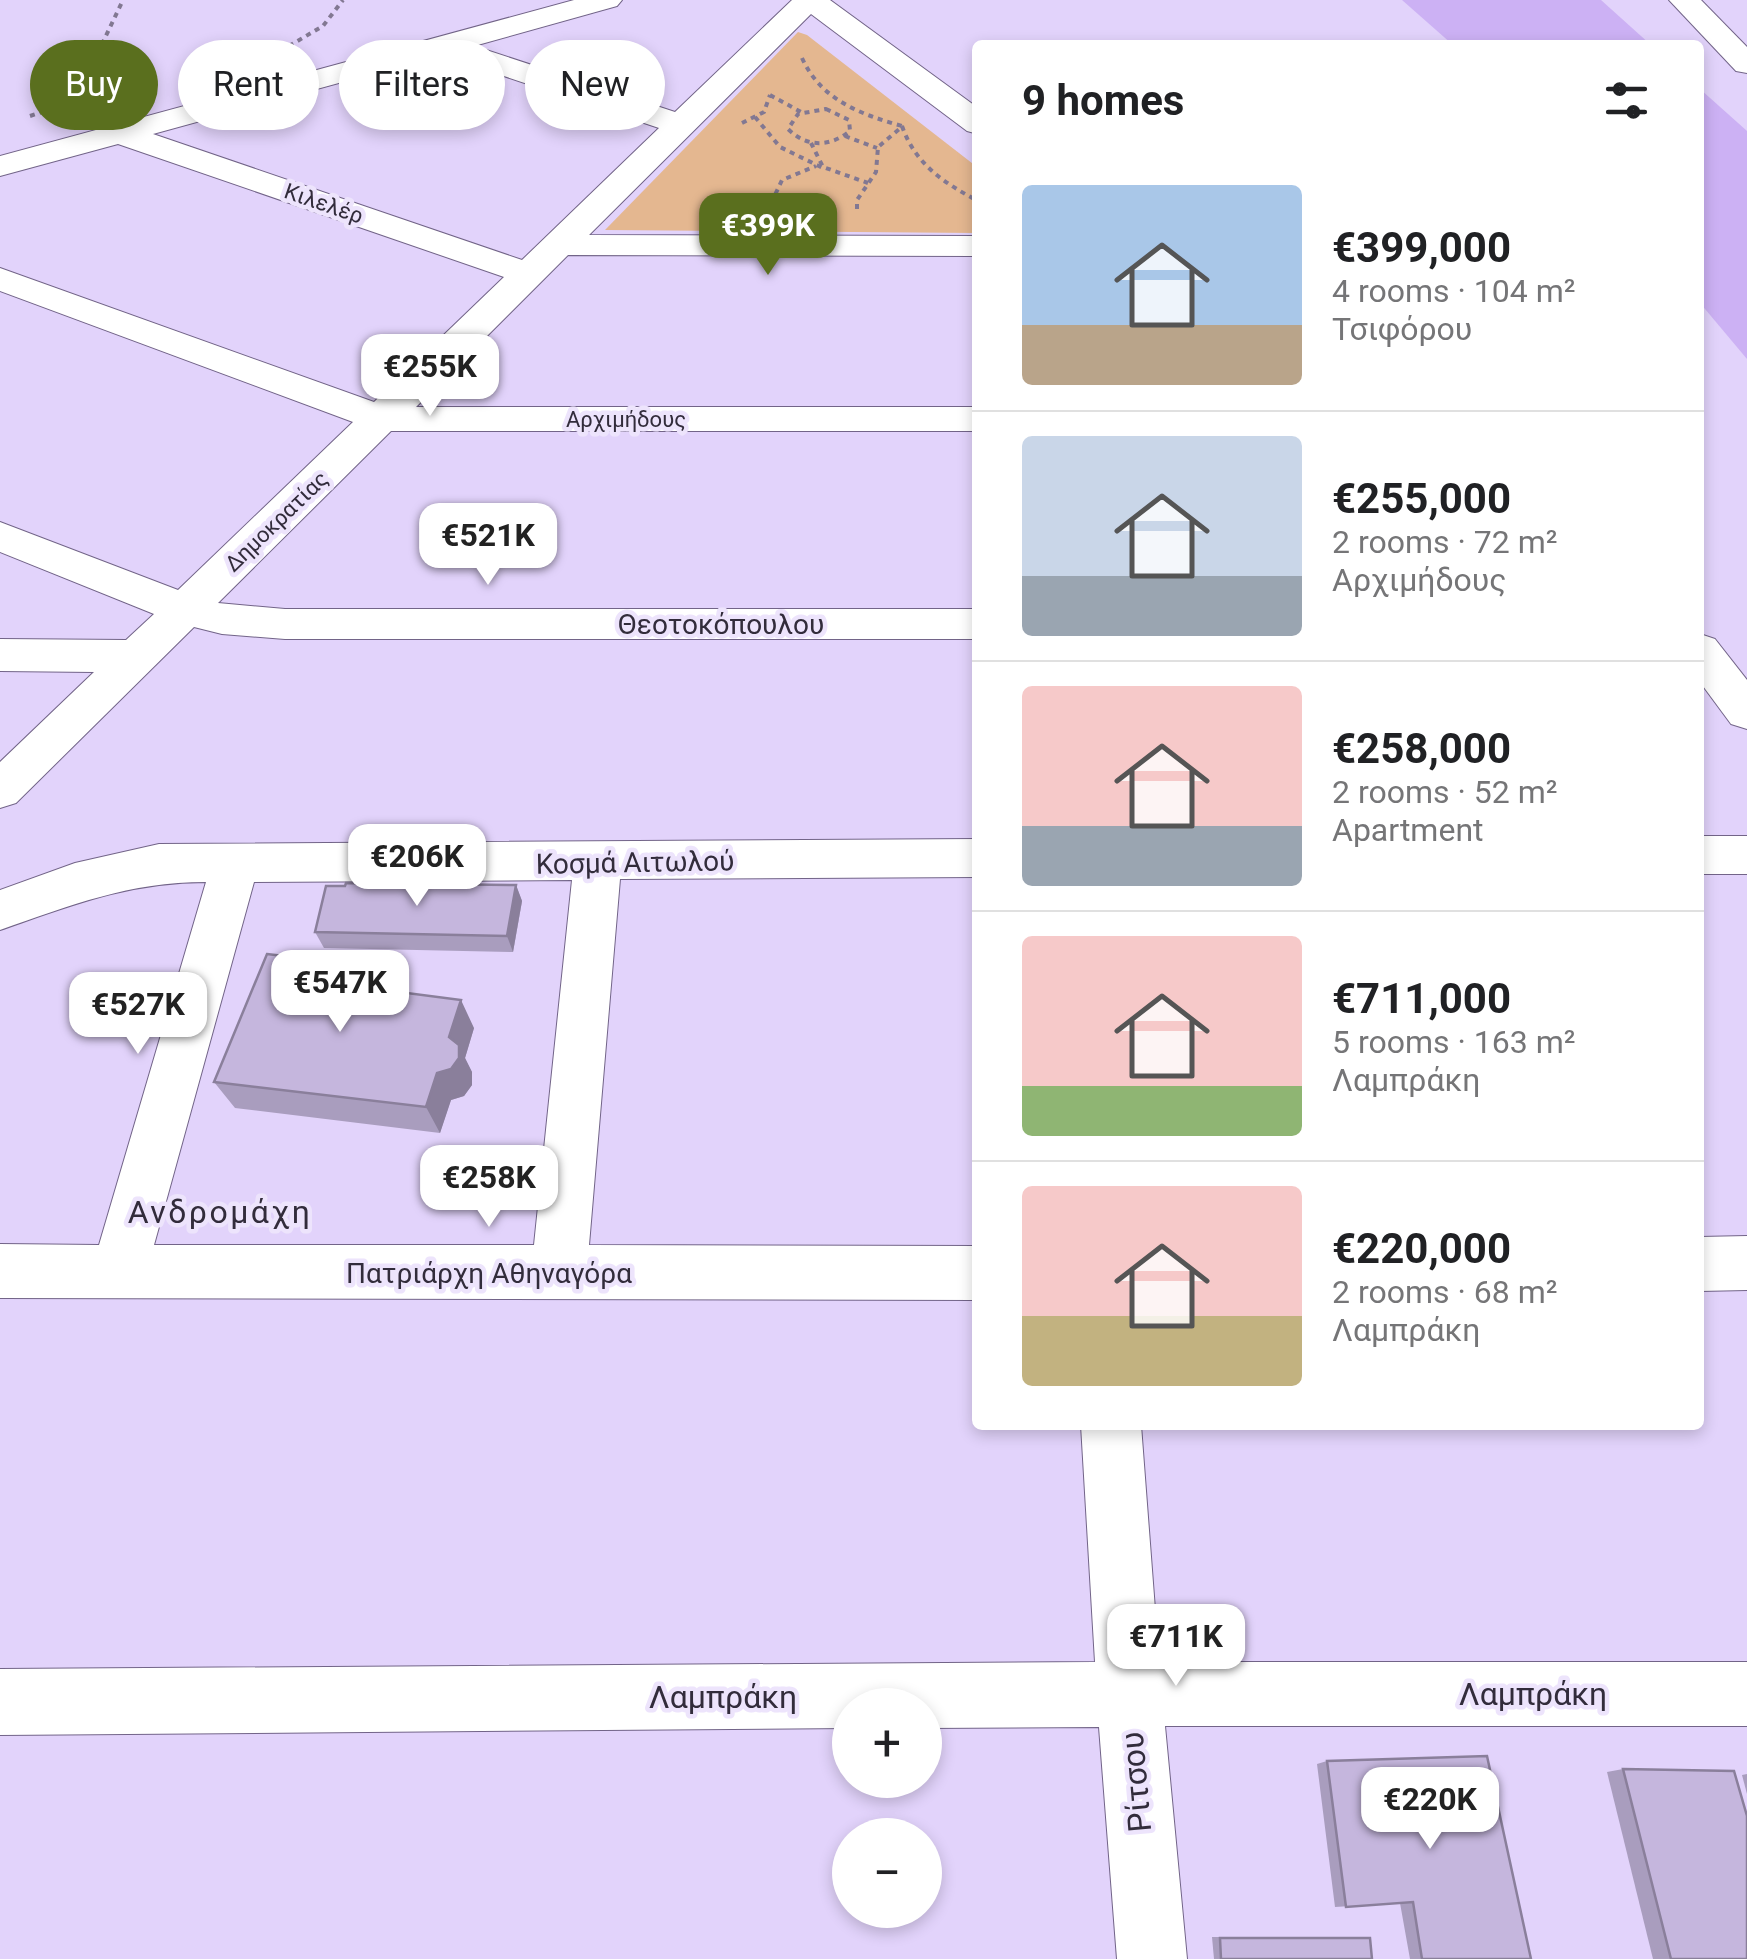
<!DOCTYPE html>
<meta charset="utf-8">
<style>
body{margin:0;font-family:Roboto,sans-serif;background:#f2f2f2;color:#202124;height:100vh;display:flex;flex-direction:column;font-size:38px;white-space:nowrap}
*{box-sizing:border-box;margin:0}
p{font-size:32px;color:#757577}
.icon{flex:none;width:55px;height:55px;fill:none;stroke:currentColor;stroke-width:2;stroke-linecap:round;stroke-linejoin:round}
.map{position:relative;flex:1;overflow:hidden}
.sheet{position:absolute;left:972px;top:40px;width:732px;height:1390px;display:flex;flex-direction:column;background:#fff;border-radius:10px;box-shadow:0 5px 15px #0003}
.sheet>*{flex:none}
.banner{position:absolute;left:30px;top:40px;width:792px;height:90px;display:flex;gap:20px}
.tools{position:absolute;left:832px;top:1688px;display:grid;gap:20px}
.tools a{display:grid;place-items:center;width:110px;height:110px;border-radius:50%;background:#fff;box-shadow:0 5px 15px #0003;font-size:50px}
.price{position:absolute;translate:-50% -85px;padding:0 22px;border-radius:20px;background:#fff;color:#222;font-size:32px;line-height:65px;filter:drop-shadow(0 2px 5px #0008)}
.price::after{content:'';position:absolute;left:50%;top:60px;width:30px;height:22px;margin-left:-15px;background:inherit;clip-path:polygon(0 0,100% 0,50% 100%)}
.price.on{background:#5a6f1e;color:#fff}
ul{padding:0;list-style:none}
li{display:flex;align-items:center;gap:30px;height:250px;padding:0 50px}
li+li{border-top:2px solid #e0e0e0}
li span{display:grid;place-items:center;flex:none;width:280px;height:200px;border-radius:10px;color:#555}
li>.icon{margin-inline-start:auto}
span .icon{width:120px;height:120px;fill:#fffc;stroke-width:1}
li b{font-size:42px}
h2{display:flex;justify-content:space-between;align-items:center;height:120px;padding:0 50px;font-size:42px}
.pill{padding:0 35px;border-radius:45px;background:#fff;box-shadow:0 5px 15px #0003;font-size:35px;line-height:90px}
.pill.on{background:#5a6f1e;color:#fff}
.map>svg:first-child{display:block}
</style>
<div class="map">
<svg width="1747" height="1959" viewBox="0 0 1747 1959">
<rect width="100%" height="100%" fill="#e2d3fb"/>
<polygon fill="#e4b790" points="798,32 807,35 977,167 977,233 605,230"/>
<g fill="#ccb1f4">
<polygon points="1402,0 1601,0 1651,45 1453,45"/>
<polygon points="1700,89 1747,131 1747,359 1700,303"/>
</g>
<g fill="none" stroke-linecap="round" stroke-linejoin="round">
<defs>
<g id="minor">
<path d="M574,0h48l-5,6 -143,40 201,66 117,-112h38l148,108v26l-11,-3 -156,-117 -222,221 389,1v20l-410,-1 -152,152h562v24h-587l-173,172 67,6h693v30h-693l-63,-5 -28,-7 -178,176 -16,5v-46l94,-90 -94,-1v-32l126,1 28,-26 -154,-62v-30l178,68 175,-168 -353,-131v-23l374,134 130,-125 -386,-133 -118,32v-20zM441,55l218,73 -137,132 -369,-126z"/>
<polygon points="1669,0 1701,0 1747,47 1747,73 1736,71"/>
<polygon points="1700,634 1715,639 1747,680 1747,729 1731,724 1700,682"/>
<rect x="1700" y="836" width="47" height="38"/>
<path d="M978,839v38l-358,2 -31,366 389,1v54l-978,-2v-54l99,1 107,-363c-77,0 -134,23 -206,48v-40l75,-27 84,-19zM572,880l-38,365h-380l100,-363z"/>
<polygon points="1747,1236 1747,1290 1700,1291 1700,1237"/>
<polygon points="1081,1425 1141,1425 1159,1662 1747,1662 1747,1726 1165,1726 1187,1959 1117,1959 1099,1727 925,1728 925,1705 850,1705 850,1728 0,1735 0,1669 1095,1662"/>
</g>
</defs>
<use href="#minor" stroke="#726488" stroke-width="2"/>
<g stroke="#827892" stroke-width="4" stroke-dasharray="5 5" stroke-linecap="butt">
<polyline points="289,46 323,26 343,0"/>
<path d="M802,58c19,42 58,56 100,68"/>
<polyline points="770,95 801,112"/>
<polyline points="75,101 123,90"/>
<path d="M826,109l23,11 1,11c-20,16 -43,17 -62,-2l10,-15z"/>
<polyline points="30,116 75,101 123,0"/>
<polyline points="755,117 780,147 825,169"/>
<polyline points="742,123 764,112 770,95"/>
<path d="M902,126c13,38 42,57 76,75"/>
<polyline points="845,136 877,148"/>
<polyline points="811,143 823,167 868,183"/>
<polyline points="857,209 857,200 876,172 878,147 903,126"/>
<polyline points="767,212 782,180 816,166"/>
</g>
<use href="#minor" fill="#fff" fill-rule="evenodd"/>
</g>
<g fill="#a99dbe">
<polygon points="516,885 522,901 513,952 324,948 315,932"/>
<polygon points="397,992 474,1028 465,1058 472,1072 472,1085 464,1096 451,1100 440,1133 235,1108 214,1082"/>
<polygon points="1327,1761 1531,1959 1410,1959 1400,1903 1335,1907 1317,1764"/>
<polygon points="1623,1769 1747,1959 1653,1959 1607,1772"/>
<polygon points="1747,1774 1747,1794 1742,1775"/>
<polygon points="1212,1937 1358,1937 1372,1959 1214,1959"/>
</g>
<g fill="#8a7f9b">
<polygon points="516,885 522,901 513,952 507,936"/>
<polygon points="384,968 399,997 376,989"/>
<polygon points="461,1000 474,1028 465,1058 472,1072 472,1085 464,1096 451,1100 440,1133 426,1107"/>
</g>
<g fill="#c5b6dd" stroke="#8a7f9b" stroke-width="2.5">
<polygon points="346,883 516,885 507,936 315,932 326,886 345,886"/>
<polygon points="267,954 384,968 376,989 461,1000 449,1037 459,1045 459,1058 451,1069 437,1073 426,1107 214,1082"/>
<polygon points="1487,1756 1531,1959 1422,1959 1413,1902 1346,1907 1327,1761"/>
<polygon points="1623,1769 1734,1771 1747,1816 1747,1959 1671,1959"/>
<polygon points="1220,1938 1370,1938 1372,1959 1221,1959"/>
</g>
<g text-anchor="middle" stroke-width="9" stroke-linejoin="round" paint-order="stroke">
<g font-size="22" fill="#322c3b" stroke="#ede4fc">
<text transform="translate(324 203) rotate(19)" y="8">Κιλελέρ</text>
<text x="626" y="427">Αρχιμήδους</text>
<text transform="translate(276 521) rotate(-44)" y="8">Δημοκρατίας</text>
</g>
<g font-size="28" fill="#322c3b" stroke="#ede4fc">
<text x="721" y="634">Θεοτοκόπουλου</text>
<text transform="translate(635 862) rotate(-1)" y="10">Κοσμά Αιτωλού</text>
<text x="489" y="1283">Πατριάρχη Αθηναγόρα</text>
</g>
<g font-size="32" letter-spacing="2.5" fill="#322c3b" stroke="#ede4fc">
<text x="220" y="1223">Ανδρομάχη</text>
</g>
<g font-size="32" fill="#322c3b" stroke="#ede4fc">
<text x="1533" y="1705">Λαμπράκη</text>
<text x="723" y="1708">Λαμπράκη</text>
<text transform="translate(1136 1782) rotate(-95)" y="11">Ρίτσου</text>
</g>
</g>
</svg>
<div class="tools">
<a>+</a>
<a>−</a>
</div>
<b class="price on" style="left:768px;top:278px">€399K</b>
<b class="price" style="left:430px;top:419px">€255K</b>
<b class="price" style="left:488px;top:588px">€521K</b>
<b class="price" style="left:417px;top:909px">€206K</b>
<b class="price" style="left:340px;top:1035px">€547K</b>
<b class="price" style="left:138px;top:1057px">€527K</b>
<b class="price" style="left:489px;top:1230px">€258K</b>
<b class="price" style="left:1176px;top:1689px">€711K</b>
<b class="price" style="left:1430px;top:1852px">€220K</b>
<div class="banner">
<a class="pill on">Buy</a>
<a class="pill">Rent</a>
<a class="pill">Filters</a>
<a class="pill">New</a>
</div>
<section class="sheet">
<h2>9 homes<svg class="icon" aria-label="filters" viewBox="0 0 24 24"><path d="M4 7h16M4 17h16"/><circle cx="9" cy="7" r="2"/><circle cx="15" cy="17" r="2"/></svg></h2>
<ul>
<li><span style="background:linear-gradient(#a9c7e8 70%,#b9a48a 0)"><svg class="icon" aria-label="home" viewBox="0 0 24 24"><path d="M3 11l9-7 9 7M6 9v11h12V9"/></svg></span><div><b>€399,000</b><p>4 rooms · 104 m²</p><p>Τσιφόρου</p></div></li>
<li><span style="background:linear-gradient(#c9d6e8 70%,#9aa5b1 0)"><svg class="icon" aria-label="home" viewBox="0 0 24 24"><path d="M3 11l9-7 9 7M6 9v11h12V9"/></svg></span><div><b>€255,000</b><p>2 rooms · 72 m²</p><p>Αρχιμήδους</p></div></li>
<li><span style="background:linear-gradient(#f6c9c9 70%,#9aa5b1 0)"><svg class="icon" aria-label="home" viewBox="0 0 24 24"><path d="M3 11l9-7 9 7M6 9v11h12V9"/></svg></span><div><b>€258,000</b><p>2 rooms · 52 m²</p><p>Apartment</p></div></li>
<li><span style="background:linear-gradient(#f6c9c9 75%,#8fb573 0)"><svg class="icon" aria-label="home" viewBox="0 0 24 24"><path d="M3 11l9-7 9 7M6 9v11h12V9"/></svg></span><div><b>€711,000</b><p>5 rooms · 163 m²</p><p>Λαμπράκη</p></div></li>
<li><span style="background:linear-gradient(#f6c9c9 65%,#c2b280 0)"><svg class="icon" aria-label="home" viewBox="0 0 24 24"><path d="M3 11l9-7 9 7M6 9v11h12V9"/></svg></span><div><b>€220,000</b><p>2 rooms · 68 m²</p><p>Λαμπράκη</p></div></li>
</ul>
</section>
</div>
